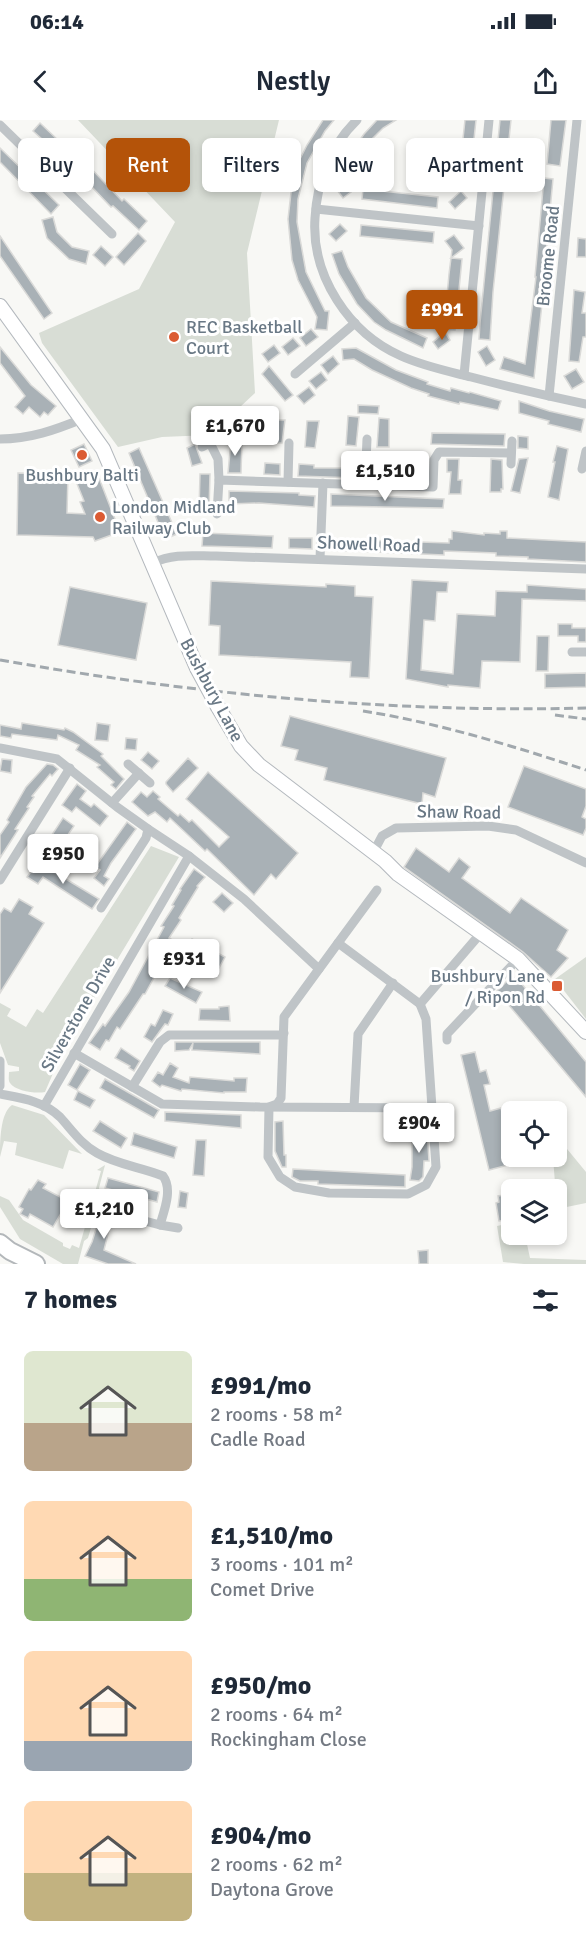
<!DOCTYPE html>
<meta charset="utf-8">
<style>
body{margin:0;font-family:Signika,sans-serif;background:#f2f2f3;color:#1f2937;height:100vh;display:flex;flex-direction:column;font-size:22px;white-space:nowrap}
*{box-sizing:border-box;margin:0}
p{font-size:20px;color:#747a83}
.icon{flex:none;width:33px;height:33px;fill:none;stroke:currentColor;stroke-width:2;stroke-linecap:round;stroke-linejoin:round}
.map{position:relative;height:1144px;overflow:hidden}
.sheet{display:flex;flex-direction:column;background:#fff;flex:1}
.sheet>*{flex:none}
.hud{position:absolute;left:18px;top:18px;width:550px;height:54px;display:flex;gap:12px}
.buttons{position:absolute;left:501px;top:981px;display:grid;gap:12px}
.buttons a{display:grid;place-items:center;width:66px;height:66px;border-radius:9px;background:#fff;box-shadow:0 3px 9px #0003;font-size:30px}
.price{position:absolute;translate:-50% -51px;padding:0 14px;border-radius:6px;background:#fff;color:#222;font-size:20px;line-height:39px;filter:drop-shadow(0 2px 3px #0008)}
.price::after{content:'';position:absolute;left:50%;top:36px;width:18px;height:14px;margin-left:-9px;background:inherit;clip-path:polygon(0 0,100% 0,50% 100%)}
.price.selected{background:#b45309;color:#fff}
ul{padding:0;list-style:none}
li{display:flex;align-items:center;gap:18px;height:150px;padding:0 24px}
li span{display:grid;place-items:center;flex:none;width:168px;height:120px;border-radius:9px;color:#555}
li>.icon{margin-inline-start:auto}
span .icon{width:72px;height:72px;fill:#fffc;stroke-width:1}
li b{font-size:26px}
h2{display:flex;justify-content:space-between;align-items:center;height:72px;padding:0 24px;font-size:26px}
.chip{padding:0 21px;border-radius:9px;background:#fff;box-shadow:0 3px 9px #0003;font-size:21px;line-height:54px}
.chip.selected{background:#b45309;color:#fff}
.status{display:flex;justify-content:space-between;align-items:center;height:42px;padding:0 30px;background:#fff;direction:ltr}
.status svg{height:16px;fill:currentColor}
header{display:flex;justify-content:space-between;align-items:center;height:78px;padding:0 24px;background:#fff;font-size:27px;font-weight:600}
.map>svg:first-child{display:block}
</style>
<div class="status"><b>06:14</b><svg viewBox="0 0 49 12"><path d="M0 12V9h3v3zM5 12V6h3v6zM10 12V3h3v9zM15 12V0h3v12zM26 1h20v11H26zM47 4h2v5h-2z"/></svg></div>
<header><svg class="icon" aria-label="back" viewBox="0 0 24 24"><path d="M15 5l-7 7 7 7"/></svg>Nestly<svg class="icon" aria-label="share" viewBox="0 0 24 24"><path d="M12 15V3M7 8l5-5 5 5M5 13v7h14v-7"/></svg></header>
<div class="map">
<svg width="586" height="1144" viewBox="0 0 586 1144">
<rect width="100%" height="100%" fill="#f8f8f5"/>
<g fill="#d8ddd5">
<polygon points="78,0 279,0 247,133 255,273 210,315 162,317 118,327 42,223 39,213 139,169 175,102"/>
<path d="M151,726l28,11 -116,193 -18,42c-9,2 -30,-1 -35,-9 -2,-3 -1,-7 -1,-11l10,-1v-4l-11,-2 -8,-22v-40l11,6 -4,7 19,11 11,-18 6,4z"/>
<polygon points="586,837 586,899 555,859"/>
<path d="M12,985l32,10 38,39 -13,-4 -6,19 -48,-14 2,-12 -13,-2 -4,16c0,-15 0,-44 12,-52z"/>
<polygon points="558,1018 586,1052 586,1083 557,1089 553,1037 556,1036"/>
<polygon points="105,1045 99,1068 101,1074 88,1118 84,1121 78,1144 63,1144 20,1119 0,1087 0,1076 9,1080 23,1100 63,1123 63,1126 70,1129 72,1125 79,1128 101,1051 97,1050"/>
<polygon points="511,1103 512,1114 525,1115 530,1138 586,1140 586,1144 524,1144 503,1142 497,1106"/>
</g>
<g fill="#a9b1b6" stroke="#dadad8" stroke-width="1.5">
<polygon points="323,0 334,0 325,11 307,43 298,79 297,102 306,152 325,191 329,191 327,210 315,209 317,197 298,160 292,140 288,99 292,64 299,41 307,25"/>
<polygon points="377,0 396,0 383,8 368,23 349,52 341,47 348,33 350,34 364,14"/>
<polygon points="465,0 476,0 469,66 458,65"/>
<polygon points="500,0 511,0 493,172 490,220 479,219 480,203"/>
<polygon points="551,0 566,0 560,46 547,44"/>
<polygon points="40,3 80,41 82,39 122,81 124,79 147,101 139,110 113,86 111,87 71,45 33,11"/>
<polygon points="0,28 59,85 51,94 0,42"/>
<polygon points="544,58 553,59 543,165 544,165 534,258 500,249 504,237 525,244 536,157 535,157"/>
<polygon points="343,60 351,72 343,78 334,66"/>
<polygon points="363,69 438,77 437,88 362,79"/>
<polygon points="461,71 467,78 455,89 449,82"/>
<polygon points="53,97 57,112 72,127 89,131 86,144 69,139 47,118 42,100"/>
<polygon points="340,104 347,111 336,121 329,114"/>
<polygon points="361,105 434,112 433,123 360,116"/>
<polygon points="138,113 146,121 124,145 116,137"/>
<polygon points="454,115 464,128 451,138 462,139 455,210 444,209 449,154 452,130 445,121"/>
<polygon points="0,116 52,193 44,199 0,136"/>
<polygon points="578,118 586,119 586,137 577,137"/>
<polygon points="101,126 113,137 105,146 93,135"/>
<polygon points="342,131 348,147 366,178 391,202 427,218 423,228 386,210 374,202 357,184 339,154 332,134"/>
<polygon points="574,170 585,172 582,193 586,193 586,217 583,217 579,242 569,241"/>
<polygon points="311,209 318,217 306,226 300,218"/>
<polygon points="445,212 450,220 438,229 433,222"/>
<polygon points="293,218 300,226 288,235 282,227"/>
<polygon points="274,225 280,233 268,242 262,234"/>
<polygon points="487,226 495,240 486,246 478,232"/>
<polygon points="0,227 31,265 56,286 48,295 44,292 40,297 29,287 23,294 15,287 25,276 0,243"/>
<polygon points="356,228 396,250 428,262 427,264 450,271 451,268 469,273 470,272 501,281 498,290 460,282 459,284 428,276 429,274 411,268 372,250 354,239 343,240 342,229"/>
<polygon points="333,236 339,244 328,254 321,245"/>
<polygon points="269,246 293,275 285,281 262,254"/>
<polygon points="576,249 584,262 572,269 564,256"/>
<polygon points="321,252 327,260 316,269 309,261"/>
<polygon points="309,267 315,275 304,284 297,276"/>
<polygon points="519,281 549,291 584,299 581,312 548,304 549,301 519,293"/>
<polygon points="358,285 379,286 378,294 358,293"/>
<polygon points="348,296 359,297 356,326 346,325"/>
<polygon points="379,298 389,299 389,327 377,327"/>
<polygon points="254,299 261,308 250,317 243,308"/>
<polygon points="278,300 285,300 282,323 276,323"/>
<polygon points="307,301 319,301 315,328 305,327"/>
<polygon points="432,313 505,314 504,326 431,324"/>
<polygon points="518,316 528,317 528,329 518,328"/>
<polygon points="231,320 242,320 241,353 228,353"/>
<polygon points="84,324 92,341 79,347 71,330"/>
<polygon points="195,324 202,343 192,346 187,328"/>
<polygon points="557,326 568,329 559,380 548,377 555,342 553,342"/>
<polygon points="139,328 177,414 165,419 129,333"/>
<polygon points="528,338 520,373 511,371 519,339"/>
<polygon points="447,339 459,339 458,360 462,360 461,374 449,374 451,352 447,352"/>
<polygon points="491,339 502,340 503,369 501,369 501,372 490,372"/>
<polygon points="265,343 280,344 280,355 264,354"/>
<polygon points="299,344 314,345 314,348 358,348 357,358 298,356"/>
<polygon points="377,347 426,348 425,360 376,358"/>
<polygon points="83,350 88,363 99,358 120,412 95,421 93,417 17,415 18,353 68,354 67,393 85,394 80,382 84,381 73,354"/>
<polygon points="200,354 210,354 209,391 199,390"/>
<polygon points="229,371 299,373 299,375 315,376 314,387 259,383 229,384"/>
<polygon points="331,374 444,379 443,388 331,386"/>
<polygon points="452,411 484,415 484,413 500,414 500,411 507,411 507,418 586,422 586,442 528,439 528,437 496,436 496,433 444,431 444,435 330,430 331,419 449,423 449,419 452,419"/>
<polygon points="203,413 273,416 272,428 202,426"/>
<polygon points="289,418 312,418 312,429 289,428"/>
<polygon points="412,460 448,462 447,472 437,472 435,501 424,500 421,550 453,554 457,494 495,496 496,471 527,472 527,465 586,469 586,481 522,479 520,542 482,541 480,568 448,565 448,567 406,559"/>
<polygon points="211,461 326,467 326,464 355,466 355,476 373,477 369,558 350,557 351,542 219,535 220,506 209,505"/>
<polygon points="70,467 147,483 136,540 58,525"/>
<polygon points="558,504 572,504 572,508 586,508 586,522 578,522 578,516 558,516"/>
<polygon points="537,516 549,516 548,551 536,551"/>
<polygon points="586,553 586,567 545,568 545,554"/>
<polygon points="290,596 446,638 435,677 423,673 422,684 324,660 327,648 295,640 298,630 281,626"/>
<polygon points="22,603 64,610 65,608 73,612 103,634 101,636 124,659 116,669 111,665 114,662 97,647 100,645 76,630 79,625 58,615 57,620 12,614 11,618 0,616 0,605 21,609"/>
<polygon points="97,603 110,605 108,621 95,620"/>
<polygon points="126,618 137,619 136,630 125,629"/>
<polygon points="148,632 159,641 152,649 141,640"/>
<polygon points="188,638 198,648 173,672 166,664 166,662"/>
<polygon points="2,639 12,640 11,653 0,651"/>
<polygon points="47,644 53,645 58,649 52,656 50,654 32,676 34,677 27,687 29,688 15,709 18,710 0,738 0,715 9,702 7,700 26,667"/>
<polygon points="524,646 586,669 586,686 582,697 586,699 586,708 583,715 508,687"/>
<polygon points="208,652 298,733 276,759 271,754 254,775 207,729 205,731 170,698 167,702 155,692 148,696 132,682 141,672 147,677 153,671 160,677 158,679 178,696 180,694 189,702 192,700 219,727 229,717 186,679"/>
<polygon points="77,664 86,671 80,679 91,687 94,684 108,696 100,706 76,687 72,692 62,685"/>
<polygon points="63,698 74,706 51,740 40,733"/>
<polygon points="127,702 136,709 111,743 104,756 109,759 104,766 94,758 100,750 95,747"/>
<polygon points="416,728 449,752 459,738 470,747 462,758 510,793 521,778 568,810 557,830 568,838 551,857 523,832 404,747"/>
<polygon points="41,744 99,779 92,789 43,757 38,764 27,757 33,749 36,751"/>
<polygon points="194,749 205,757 197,766 198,767 179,798 181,800 169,818 174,821 145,874 143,874 120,909 117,907 109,921 106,920 100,930 89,923 103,904 105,906 129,872 164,807 161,806 174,786 172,785 181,770 180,769"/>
<polygon points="222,773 233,783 224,792 213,782"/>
<polygon points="19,779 33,787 29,794 44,803 0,873 0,794 4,788 11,792"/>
<polygon points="192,819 225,837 219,848 186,830"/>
<polygon points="512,856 521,863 586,942 586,977 497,871"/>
<polygon points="170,858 202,872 196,883 165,866"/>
<polygon points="229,886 230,901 199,900 200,889 219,889 219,887"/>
<polygon points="163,890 173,894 168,905 165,904 152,922 144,917 151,904 155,906"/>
<polygon points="175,922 260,922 260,934 192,930 193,923 189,930 175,931"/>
<polygon points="121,928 140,941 134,951 129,948 130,946 115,938"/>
<polygon points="475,932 480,952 486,950 490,964 484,965 490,991 501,988 512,1029 512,1036 531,1036 531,1039 489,1050 461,935"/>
<polygon points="170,943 178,948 173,957 189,963 190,957 234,961 234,958 247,958 246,972 224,972 224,973 182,969 181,971 162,965 160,967 152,961 158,952 163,955"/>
<polygon points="80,944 90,950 77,970 68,965"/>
<polygon points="105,959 159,990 154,998 100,968"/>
<polygon points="78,971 95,980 90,988 74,980"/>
<polygon points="165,992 241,995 241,1008 165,1001"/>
<polygon points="100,1001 127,1018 121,1028 93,1011"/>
<polygon points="283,1001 284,1035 286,1035 286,1047 282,1047 275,1031 275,1002"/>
<polygon points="412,1010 427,1010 429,1041 424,1041 423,1057 419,1061 410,1060 412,1047"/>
<polygon points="134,1013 177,1027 174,1038 131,1025"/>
<polygon points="196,1020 206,1020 204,1056 193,1055"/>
<polygon points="293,1049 405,1055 405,1067 318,1064 318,1061 300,1061 292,1057"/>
<polygon points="108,1058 159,1072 157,1082 105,1068"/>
<polygon points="38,1060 46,1064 43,1068 68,1081 53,1107 30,1094 28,1098 20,1094 23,1089 19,1087 29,1069 31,1070"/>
<polygon points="180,1071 188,1073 186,1088 178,1087"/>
<polygon points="512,1074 512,1099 499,1101 496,1083 499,1082 498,1076"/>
<polygon points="104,1083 115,1086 104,1130 136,1144 108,1144 85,1136 92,1122"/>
<polygon points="428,1130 428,1144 419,1144 418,1131"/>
</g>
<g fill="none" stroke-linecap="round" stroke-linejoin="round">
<defs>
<g id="secondary">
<polyline points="0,186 103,329 197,548"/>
<polyline points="218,587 241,626 259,645 385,741 398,754 518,839 586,912"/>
</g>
<polyline id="highway" points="0,1123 10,1131 36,1144"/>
</defs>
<use href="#secondary" stroke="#b4b9be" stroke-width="16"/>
<use href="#highway" stroke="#b3b7ba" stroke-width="20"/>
<g stroke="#bfc4c7" stroke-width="9">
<path d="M357,0c-27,26 -40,62 -42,98 -4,58 34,115 86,138 22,10 46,15 70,21 38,10 76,19 115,27"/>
<polyline points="0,5 112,114"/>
<polyline points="316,89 479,106"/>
<polyline points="295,254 355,203"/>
<polyline points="464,255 489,0"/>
<polyline points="549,276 577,0"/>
<path d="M0,319c30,0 55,-9 82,-20"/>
<polyline points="210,323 218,339 219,360"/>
<polyline points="202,327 210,323 217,315"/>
<polyline points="511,344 512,321"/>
<polyline points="582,349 586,331"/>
<polyline points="288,362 289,323"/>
<polyline points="365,365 367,319"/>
<polyline points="217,394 219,360 433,367 434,340 439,332 511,333"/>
<polyline points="320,439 323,363"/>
<path d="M153,443c20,-10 41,-7 63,-7l370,13"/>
<polyline points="572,532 586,532"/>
<polyline points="0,628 57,639 117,687 148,709 146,718 101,788"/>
<polyline points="128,644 150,663"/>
<polyline points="112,683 139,653"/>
<polyline points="373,733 382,716 396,708 488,706 516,710 586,743"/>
<polyline points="189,736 244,779 319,849"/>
<polyline points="0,760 70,648"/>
<polygon points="338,823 420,884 426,899 436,1047 426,1065 408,1074 329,1073 295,1067 280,1057 268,1037 269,987 277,984 281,978 284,897"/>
<polyline points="338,823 377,770"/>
<polyline points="420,884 481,813"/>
<polyline points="447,920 447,914 518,839"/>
<polyline points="74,933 162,984 260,987 431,988"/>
<polyline points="0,941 0,966"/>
<polyline points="132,967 160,922 169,915 281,915 284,913"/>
<path d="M0,974c21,4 44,7 60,23 12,13 21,27 37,36 21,12 44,14 66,23 10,13 1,35 -3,49l18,3"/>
<polyline points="44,986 189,736 148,709"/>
<polyline points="354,987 358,914 393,863"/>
<polyline points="145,1101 160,1105"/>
</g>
<use href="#secondary" stroke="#fff" stroke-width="14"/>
<use href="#highway" stroke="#fff" stroke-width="16"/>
<g stroke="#a1a8ad" stroke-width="3" stroke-dasharray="9 4.5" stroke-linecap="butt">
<path d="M0,540c194,34 389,53 586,48"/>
<path d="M363,591c76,12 150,35 223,59"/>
<polyline points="555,595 586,599"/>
</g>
<defs>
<polyline id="secondary-bridge" points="197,548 218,587"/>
</defs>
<use href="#secondary-bridge" stroke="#b4b9be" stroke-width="16" stroke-linecap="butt"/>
<use href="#secondary-bridge" stroke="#fff" stroke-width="14"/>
</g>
<g fill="#db5b33" stroke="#fff" stroke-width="2">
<circle cx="174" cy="217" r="6"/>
<circle cx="82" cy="335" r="6"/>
<circle cx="100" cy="397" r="6"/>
<rect x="551" y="860" width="12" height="12" rx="3"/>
</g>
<g text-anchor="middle" stroke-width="6" stroke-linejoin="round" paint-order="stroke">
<g font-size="18" fill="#697885" stroke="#fff">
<text transform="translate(548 136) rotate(-84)" y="6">Broome Road</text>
<text transform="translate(369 424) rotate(2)" y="6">Showell Road</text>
<text transform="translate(212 570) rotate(62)" y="6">Bushbury Lane</text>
<text transform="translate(459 692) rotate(1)" y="6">Shaw Road</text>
<text transform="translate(78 894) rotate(-60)" y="6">Silverstone Drive</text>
</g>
<g font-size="18" fill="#697885" stroke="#fff" text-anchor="start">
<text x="186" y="213">REC Basketball<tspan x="186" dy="21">Court</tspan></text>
<text x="82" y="361" text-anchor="middle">Bushbury Balti</text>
<text x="112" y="393">London Midland<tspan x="112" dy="21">Railway Club</tspan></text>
<text x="545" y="862" text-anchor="end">Bushbury Lane<tspan x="545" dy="21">/ Ripon Rd</tspan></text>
</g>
</g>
</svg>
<div class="buttons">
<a><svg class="icon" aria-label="locate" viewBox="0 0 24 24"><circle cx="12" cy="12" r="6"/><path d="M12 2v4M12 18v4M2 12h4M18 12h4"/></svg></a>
<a><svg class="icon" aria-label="layers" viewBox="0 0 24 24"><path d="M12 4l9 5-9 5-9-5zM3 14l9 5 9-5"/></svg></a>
</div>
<b class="price selected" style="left:442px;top:221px">£991</b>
<b class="price" style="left:235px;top:337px">£1,670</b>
<b class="price" style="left:385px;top:382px">£1,510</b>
<b class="price" style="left:63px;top:765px">£950</b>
<b class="price" style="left:184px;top:870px">£931</b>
<b class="price" style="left:419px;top:1034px">£904</b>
<b class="price" style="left:104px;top:1120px">£1,210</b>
<div class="hud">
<a class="chip">Buy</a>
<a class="chip selected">Rent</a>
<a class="chip">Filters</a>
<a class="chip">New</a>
<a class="chip">Apartment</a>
</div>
</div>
<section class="sheet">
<h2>7 homes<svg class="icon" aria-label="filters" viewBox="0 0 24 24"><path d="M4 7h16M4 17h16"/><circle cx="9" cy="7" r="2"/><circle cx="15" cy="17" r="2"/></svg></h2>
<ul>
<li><span style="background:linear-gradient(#dfe7d0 60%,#b9a48a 0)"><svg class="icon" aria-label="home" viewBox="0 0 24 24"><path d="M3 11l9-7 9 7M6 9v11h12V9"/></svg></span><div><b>£991/mo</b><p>2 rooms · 58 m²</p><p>Cadle Road</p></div></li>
<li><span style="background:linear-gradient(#ffd9b3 65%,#8fb573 0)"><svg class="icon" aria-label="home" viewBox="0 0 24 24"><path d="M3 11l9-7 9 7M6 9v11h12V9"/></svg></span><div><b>£1,510/mo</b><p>3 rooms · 101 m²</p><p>Comet Drive</p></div></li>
<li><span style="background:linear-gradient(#ffd9b3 75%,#9aa5b1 0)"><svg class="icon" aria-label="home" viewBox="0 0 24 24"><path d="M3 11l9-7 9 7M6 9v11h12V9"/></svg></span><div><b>£950/mo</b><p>2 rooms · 64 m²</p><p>Rockingham Close</p></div></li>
<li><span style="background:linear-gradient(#ffd9b3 60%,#c2b280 0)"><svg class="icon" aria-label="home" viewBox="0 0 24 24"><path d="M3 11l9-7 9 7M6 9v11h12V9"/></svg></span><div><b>£904/mo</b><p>2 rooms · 62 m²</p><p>Daytona Grove</p></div></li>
</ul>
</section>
